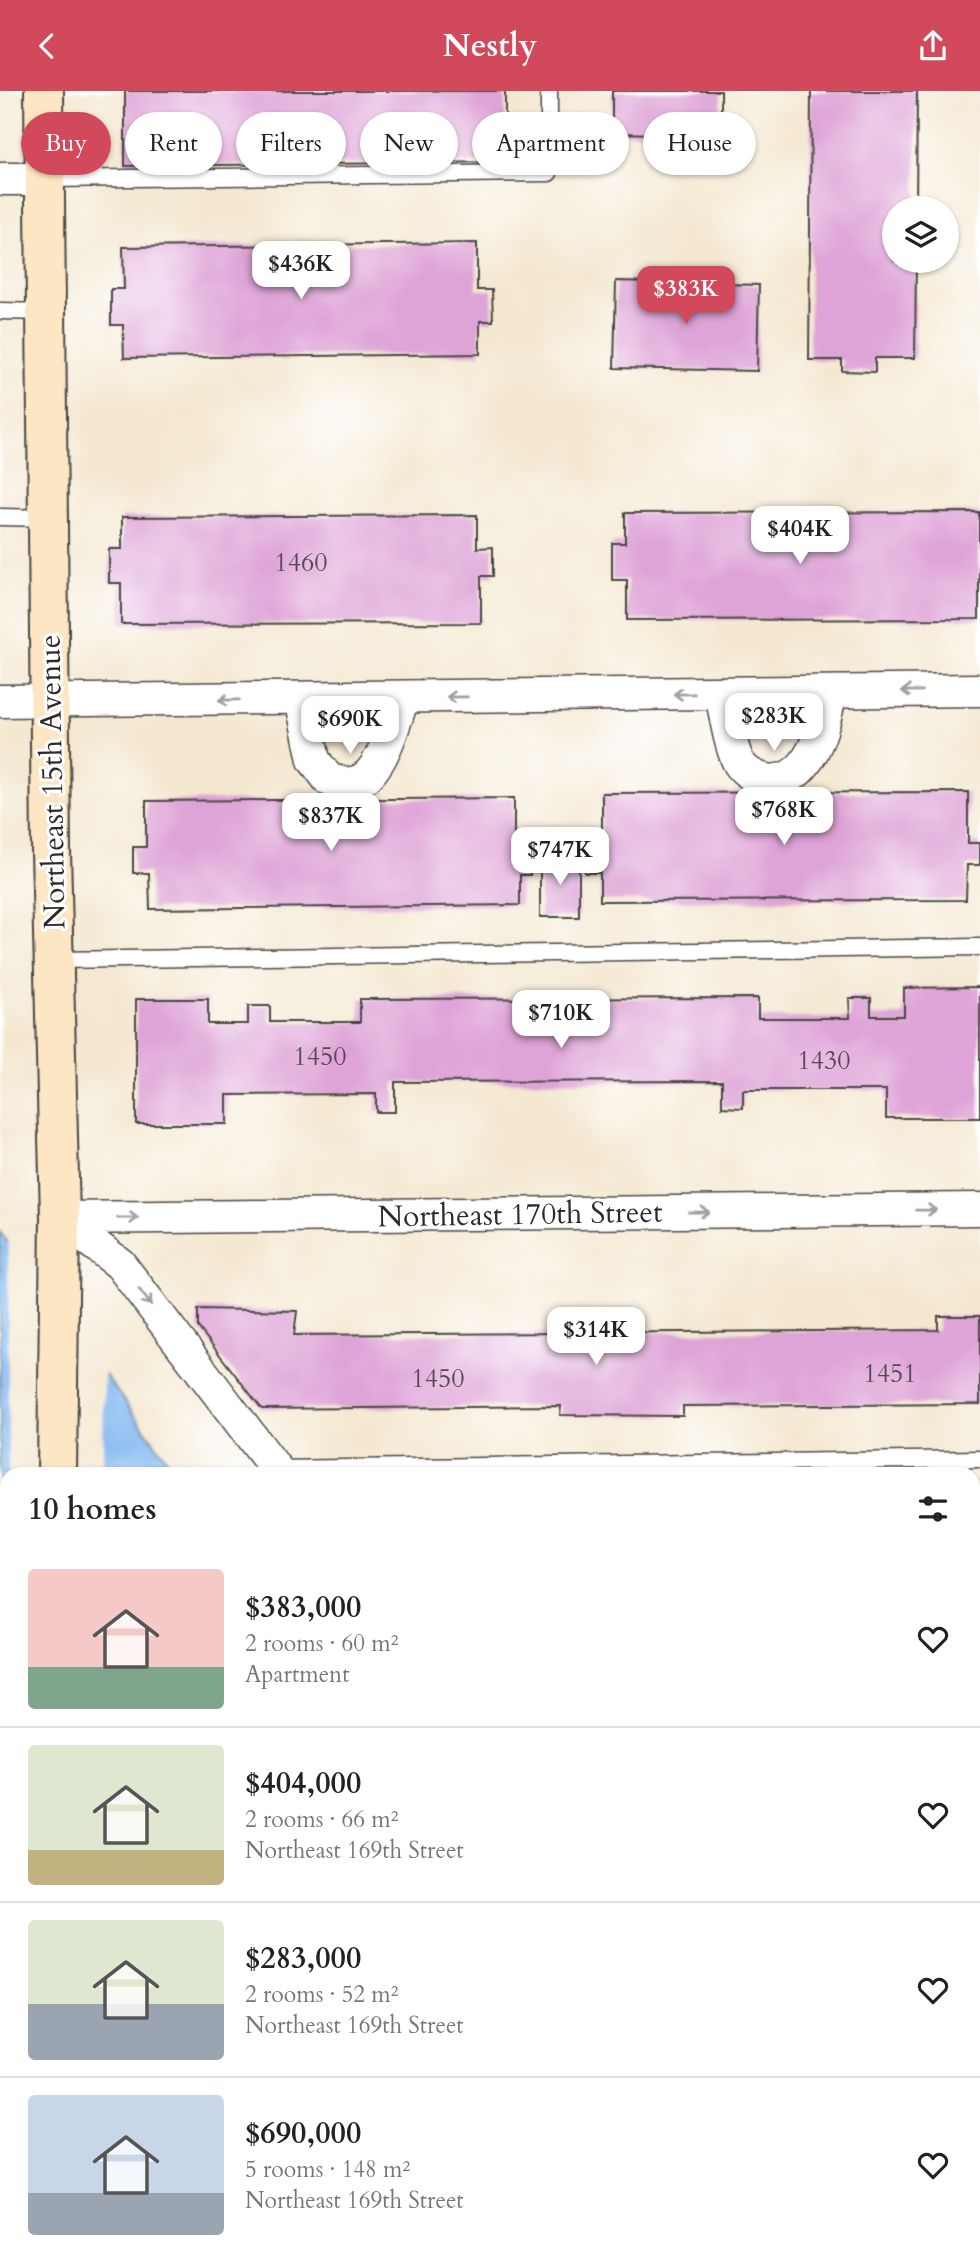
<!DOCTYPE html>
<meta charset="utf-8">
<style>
body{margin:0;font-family:Cardo,serif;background:#f2f2f2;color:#222;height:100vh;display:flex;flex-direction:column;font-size:26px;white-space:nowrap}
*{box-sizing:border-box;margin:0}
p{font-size:23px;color:#767676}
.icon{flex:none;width:38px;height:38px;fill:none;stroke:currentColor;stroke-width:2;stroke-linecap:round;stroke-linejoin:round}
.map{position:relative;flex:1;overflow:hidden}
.panel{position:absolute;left:0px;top:1376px;width:980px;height:800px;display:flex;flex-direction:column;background:#fff;border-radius:21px 21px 0 0;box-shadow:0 2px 5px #0004}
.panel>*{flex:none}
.hud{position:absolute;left:21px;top:21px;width:938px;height:63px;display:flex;gap:14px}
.fabs{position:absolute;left:882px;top:105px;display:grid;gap:14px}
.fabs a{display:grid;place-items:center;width:77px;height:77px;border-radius:50%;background:#fff;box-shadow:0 2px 5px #0004;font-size:35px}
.price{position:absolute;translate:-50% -60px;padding:0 16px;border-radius:14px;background:#fff;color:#222;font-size:23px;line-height:46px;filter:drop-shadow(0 2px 4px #0008)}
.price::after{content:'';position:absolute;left:50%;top:42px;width:21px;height:16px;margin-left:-10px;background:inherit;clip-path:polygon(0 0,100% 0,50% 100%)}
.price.active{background:#d1495b;color:#fff}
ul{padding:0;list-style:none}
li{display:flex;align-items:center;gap:21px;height:175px;padding:0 28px}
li+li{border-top:2px solid #e0e0e0}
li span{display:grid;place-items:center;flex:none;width:196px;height:140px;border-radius:7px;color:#555}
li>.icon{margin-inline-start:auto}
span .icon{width:84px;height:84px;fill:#fffc;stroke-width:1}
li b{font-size:30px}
h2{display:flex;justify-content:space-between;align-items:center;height:84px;padding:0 28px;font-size:30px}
.pill{padding:0 24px;border-radius:32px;background:#fff;box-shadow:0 2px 5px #0004;font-size:24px;line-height:63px}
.pill.active{background:#d1495b;color:#fff}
header{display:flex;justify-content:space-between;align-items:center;height:91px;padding:0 28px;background:#d1495b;color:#fff;font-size:32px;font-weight:600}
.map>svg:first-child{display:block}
</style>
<header><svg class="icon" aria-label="back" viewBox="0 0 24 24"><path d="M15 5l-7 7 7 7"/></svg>Nestly<svg class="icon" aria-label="share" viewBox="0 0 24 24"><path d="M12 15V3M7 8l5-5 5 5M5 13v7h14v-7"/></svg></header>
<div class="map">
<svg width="980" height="2174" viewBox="0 0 980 2174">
<rect width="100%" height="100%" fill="#fff"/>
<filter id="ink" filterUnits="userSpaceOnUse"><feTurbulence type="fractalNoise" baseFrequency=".0143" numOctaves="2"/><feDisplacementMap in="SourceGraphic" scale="14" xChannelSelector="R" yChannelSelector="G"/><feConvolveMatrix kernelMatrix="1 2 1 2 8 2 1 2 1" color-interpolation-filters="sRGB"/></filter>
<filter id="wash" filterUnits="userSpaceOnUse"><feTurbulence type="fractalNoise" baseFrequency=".00686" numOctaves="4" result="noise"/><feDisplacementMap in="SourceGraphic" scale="28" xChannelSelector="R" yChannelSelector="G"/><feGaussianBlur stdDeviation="1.57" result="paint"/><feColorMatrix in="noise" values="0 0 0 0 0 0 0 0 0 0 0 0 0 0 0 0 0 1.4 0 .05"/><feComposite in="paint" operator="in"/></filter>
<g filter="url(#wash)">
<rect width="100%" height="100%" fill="#f4e8d1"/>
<polygon fill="#afbd60" stroke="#6d7446" stroke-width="2" points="973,2151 980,2151 980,2174 893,2174 889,2168 973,2168"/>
<g fill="#81b7f0" stroke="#56718e" stroke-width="2">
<polygon points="0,1141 177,1382 7,1382 7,1551 0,1541"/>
<polygon points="454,2168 748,2168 752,2174 458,2174"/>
</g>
<polygon fill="#f4e8d1" points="8,1147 104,1277 103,1382 8,1382"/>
<g id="blocks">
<g fill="#dea3d7">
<polygon points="125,0 505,0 505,71 125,75"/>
<polygon points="612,0 721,0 721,40 690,39 690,55 661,54 661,43 612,42"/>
<polygon points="811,0 917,0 916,117 894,117 894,170 916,170 915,267 875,267 875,281 842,280 842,269 809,269"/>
<polygon points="477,152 477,199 492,199 493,230 480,230 480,263 124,267 123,234 111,234 111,198 124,198 123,156"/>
<polygon points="616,190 759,194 757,280 614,277"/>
<polygon points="979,421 979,528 627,529 627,489 612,489 612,452 625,452 625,422"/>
<polygon points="477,424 477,457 493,456 493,485 481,485 481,532 121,533 121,492 109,492 109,458 122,458 122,426"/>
<polygon points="968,701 968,752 980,752 980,774 967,774 966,809 600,810 600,782 585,782 585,755 602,754 602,702"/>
<polygon points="514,707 514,760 530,760 530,784 520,784 520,814 150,818 149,782 133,782 133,756 146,756 146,710"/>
<polygon points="579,765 579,826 540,826 540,766"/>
<polygon points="980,896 980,1027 886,1027 886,999 743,999 743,1017 722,1016 722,990 395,991 395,1021 376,1021 376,1003 227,1004 227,1033 136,1033 136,908 208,908 208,933 248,933 248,915 270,915 270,931 360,931 360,908 758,907 758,927 850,927 849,907 871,907 871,925 904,925 904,897"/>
<polygon points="198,1218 297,1220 294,1244 938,1239 938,1225 980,1225 980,1313 683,1315 683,1325 560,1324 561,1315 262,1318 198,1236"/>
<polygon points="973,1774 980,1774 977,1854 980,1854 980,1870 973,1870"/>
<rect x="973" y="1952" width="7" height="108"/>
</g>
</g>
</g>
<g filter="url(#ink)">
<use href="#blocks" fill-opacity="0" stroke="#494744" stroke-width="2"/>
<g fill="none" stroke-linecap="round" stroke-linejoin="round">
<defs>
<g id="lane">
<polyline points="45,88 549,82 549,0"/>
<polyline points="0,220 46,221"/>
<polyline points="0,426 48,427"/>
<polyline points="55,869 980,856"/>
<polyline points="275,1378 980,1368"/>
<polyline points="973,1925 980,1925"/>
<polyline points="0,1927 7,1927"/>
</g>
<g id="street">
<polyline points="0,88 44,88"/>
<path d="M721,602c4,19 9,54 18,70 6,9 17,15 27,17 45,7 58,-56 65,-88"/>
<path d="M301,607l13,62 15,20c7,1 15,4 22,3 29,-1 44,-63 52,-85"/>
<polyline points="0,610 980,599"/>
<polyline points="60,1127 980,1118"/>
<polyline points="60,1127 120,1173 279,1382"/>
<polyline points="973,1634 980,1634"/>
<polyline points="973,2152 980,2152"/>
<polyline points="126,2174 375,2171"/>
</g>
<g id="secondary">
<polyline points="44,0 51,760 60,1127 57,1382"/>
<polyline points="0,1603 7,1603"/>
<polyline points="0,1692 7,1692"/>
<polyline points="53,2174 53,2168"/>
</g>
</defs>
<use href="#lane" stroke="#494744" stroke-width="19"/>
<use href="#street" stroke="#494744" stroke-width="35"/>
<use href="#secondary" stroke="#494744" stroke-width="42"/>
<use href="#lane" stroke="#fff" stroke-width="16"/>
<use href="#street" stroke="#fff" stroke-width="32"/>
<use href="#secondary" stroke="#fce6c4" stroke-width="38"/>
</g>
<defs><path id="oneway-shaft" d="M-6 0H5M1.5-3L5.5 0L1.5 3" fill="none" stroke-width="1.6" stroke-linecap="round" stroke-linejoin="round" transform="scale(1.75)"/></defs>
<g stroke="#a0a0a0">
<use href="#oneway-shaft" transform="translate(912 600) rotate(179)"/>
<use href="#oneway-shaft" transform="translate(684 603) rotate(179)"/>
<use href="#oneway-shaft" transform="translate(457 606) rotate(179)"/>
<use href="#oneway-shaft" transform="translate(229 609) rotate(179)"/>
<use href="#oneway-shaft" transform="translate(926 1119) rotate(-1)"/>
<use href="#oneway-shaft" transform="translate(699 1121) rotate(-1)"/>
<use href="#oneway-shaft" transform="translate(128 1127)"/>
<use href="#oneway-shaft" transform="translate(145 1206) rotate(53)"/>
</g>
</g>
<g text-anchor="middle" stroke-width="6" stroke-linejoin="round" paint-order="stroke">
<g font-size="26" fill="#584956">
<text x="301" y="480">1460</text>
<text x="320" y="974">1450</text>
<text x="824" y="978">1430</text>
<text x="890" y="1291">1451</text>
<text x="438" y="1296">1450</text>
</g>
<g font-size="30" fill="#2b2b2b" stroke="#fff">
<text transform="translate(52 691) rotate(-91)" y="10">Northeast 15th Avenue</text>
<text transform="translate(520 1123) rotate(-1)" y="10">Northeast 170th Street</text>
</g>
</g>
</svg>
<div class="fabs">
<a><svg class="icon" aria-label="layers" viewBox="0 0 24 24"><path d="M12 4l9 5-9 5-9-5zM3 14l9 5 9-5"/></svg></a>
</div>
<b class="price" style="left:301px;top:210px">$436K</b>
<b class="price active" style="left:686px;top:235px">$383K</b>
<b class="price" style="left:800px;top:475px">$404K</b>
<b class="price" style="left:774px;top:662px">$283K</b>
<b class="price" style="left:350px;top:665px">$690K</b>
<b class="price" style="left:784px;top:756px">$768K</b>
<b class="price" style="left:331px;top:762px">$837K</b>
<b class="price" style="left:560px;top:796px">$747K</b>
<b class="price" style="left:561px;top:959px">$710K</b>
<b class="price" style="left:596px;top:1276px">$314K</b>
<div class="hud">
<a class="pill active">Buy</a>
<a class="pill">Rent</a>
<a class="pill">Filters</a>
<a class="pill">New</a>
<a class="pill">Apartment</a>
<a class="pill">House</a>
</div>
<section class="panel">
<h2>10 homes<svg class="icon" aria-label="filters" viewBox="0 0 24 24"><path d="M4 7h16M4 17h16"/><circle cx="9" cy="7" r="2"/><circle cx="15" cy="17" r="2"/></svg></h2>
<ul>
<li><span style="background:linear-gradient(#f6c9c9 70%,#7fa58c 0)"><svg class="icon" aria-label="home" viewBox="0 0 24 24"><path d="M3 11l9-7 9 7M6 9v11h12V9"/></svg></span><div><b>$383,000</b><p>2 rooms · 60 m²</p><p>Apartment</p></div><svg class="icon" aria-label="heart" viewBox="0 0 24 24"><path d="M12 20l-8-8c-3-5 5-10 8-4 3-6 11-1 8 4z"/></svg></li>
<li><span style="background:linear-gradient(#dfe7d0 75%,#c2b280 0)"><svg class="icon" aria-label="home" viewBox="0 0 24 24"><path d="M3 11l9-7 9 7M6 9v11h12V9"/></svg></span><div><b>$404,000</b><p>2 rooms · 66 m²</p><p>Northeast 169th Street</p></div><svg class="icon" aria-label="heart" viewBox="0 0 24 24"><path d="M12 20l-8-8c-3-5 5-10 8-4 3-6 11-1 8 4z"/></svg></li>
<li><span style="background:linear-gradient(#dfe7d0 60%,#9aa5b1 0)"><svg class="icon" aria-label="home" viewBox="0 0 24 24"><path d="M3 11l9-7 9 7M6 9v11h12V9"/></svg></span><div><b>$283,000</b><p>2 rooms · 52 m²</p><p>Northeast 169th Street</p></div><svg class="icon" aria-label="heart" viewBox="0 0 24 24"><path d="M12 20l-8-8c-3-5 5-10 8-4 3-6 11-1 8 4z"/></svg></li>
<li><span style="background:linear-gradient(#c9d6e8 70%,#9aa5b1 0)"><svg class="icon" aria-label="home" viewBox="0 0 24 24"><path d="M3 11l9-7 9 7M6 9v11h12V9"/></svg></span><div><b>$690,000</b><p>5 rooms · 148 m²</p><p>Northeast 169th Street</p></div><svg class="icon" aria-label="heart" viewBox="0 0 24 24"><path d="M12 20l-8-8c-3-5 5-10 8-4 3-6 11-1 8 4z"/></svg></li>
</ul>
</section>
</div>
